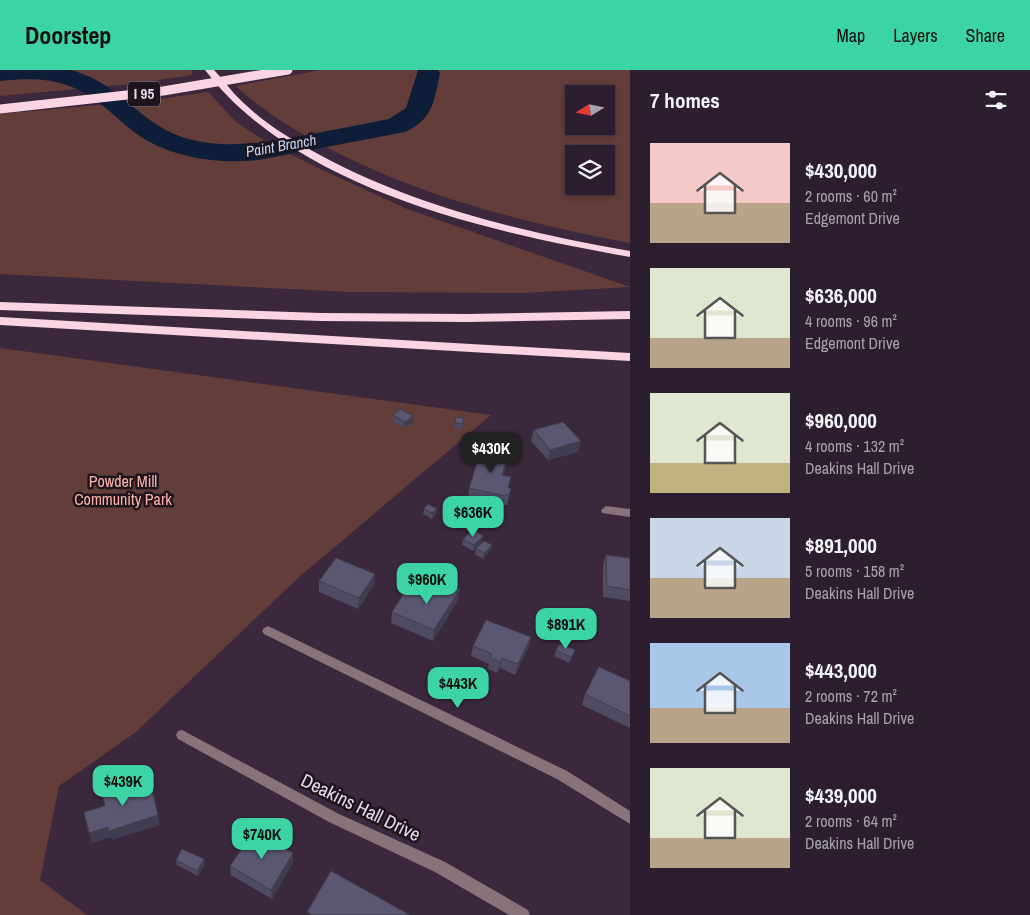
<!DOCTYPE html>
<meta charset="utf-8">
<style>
body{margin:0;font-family:"Archivo Narrow",sans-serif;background:#382b3a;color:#f1f3f6;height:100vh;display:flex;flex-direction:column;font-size:19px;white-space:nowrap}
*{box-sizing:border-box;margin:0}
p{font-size:16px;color:#a6a2aa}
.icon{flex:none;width:28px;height:28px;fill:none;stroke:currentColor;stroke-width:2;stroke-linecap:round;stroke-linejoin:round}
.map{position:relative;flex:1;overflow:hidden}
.sheet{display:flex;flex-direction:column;background:#2c1e2e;width:400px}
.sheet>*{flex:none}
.needle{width:32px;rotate:260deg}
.fabs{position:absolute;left:565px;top:15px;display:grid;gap:10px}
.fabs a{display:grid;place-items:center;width:50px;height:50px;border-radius:0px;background:#2c1e2e;box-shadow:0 2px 8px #0003,0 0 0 1px #483c4a;font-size:25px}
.price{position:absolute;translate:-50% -42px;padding:0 11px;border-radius:10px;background:#3cd4a4;color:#111;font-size:16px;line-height:32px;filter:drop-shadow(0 1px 2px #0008)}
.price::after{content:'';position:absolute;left:50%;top:30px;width:15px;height:11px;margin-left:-8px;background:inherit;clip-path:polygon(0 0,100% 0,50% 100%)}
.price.current{background:#222;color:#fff}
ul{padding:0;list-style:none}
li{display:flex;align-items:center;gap:15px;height:125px;padding:0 20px}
li span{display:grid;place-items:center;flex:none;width:140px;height:100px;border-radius:0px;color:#555}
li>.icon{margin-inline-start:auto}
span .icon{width:60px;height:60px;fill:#fffc;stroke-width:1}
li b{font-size:21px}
h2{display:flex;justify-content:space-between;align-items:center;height:60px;padding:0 20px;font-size:21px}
header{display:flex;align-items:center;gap:30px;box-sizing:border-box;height:70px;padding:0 25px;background:#3cd4a4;color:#111}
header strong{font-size:24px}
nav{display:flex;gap:28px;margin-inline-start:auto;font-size:18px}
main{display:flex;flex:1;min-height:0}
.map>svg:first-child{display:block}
</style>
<header>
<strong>Doorstep</strong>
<nav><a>Map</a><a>Layers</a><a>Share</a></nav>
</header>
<main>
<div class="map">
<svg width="630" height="845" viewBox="0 0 630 845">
<rect width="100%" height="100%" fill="#3b283d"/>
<g fill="#633d39" fill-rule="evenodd">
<polygon points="0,0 191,0 193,5 131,14 0,26"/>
<path d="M321,0h309v173c-104,-20 -206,-45 -300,-94 -34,-18 -66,-37 -94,-63zM574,24h32v32h-32zM574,84h32v32h-32z"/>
<polygon points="208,22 236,52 268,73 316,97 407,139 630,217 522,223 348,222 0,204 0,44 152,30"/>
<polygon points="0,278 491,345 298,508 136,662 59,716 40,810 87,845 0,845"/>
</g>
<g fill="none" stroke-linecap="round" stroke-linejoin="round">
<path fill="#0e1e39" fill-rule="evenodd" d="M0,0h70c42,10 61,41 96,60 44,23 94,13 141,5 27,-5 55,-11 82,-16l17,-11 12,-38h20l2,3c-6,27 -6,46 -35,59l-147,28c-37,4 -79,-1 -112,-20 -14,-8 -26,-20 -39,-31 -34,-29 -63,-33 -107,-28z"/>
<g fill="#87747a" fill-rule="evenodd">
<polygon points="606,436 630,439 630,447 602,443 601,440"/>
<polygon points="268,556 567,701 630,741 630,754 557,709 264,564 262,561 264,558"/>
<polygon points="182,660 339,744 445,792 528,840 530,845 509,845 435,802 329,752 178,669 176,665 178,661"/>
</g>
<g fill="#fad4e2" fill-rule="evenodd">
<path d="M205,0h9c11,12 21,26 33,36 21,20 47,35 73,49 96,52 203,77 310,96v6c-142,-25 -333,-67 -425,-187z"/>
<polygon points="0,232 321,243 468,244 630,241 630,249 468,252 321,251 0,240"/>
<polygon points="0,247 630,283 630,291 0,255"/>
</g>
<polyline stroke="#fad4e2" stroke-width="9" points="0,39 163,21 288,0"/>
</g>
<g fill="#4e4b63">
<polygon points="393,345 413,346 413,352 404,358 392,351"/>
<polygon points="456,347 464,348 462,359 454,358"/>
<polygon points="534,360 578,382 548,390 531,371"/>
<polygon points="506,396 503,405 508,418 511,418 507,435 504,435 503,437 468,429 469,418"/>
<polygon points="424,439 437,439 436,444 432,449 423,444"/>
<polygon points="463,469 482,471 473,481 462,475"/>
<polygon points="492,475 491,480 483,489 475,484 476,478"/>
<polygon points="606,485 630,488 630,531 603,527 603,495"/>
<polygon points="375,504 374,515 358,539 319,522 319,511"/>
<polygon points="460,519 458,530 433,571 391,553 392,542 428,526"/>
<polygon points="531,567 528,578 515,605 500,598 497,603 488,599 489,594 471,586 473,576"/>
<polygon points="556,580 575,580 573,586 569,593 554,586"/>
<polygon points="630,611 630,658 582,635 585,624"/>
<polygon points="293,783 293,792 272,829 231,805 230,796"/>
<polygon points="204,789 205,794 198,806 177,795 176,790"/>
</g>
<g fill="#403d50">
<polygon points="413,346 413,352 404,358 405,352"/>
<polygon points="581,371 578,382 548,390 550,380"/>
<polygon points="508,385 506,396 500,416 502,405"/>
<polygon points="511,418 509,429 507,435 509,425"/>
<polygon points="437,439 436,444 432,449 432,443"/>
<polygon points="483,466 482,471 473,481 474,475"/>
<polygon points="492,475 491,480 483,489 484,483"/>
<polygon points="375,504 374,515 358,539 359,528"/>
<polygon points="460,519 458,530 433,571 434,560"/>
<polygon points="531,567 528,578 515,605 518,594"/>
<polygon points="575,580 573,586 569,593 571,587"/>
<polygon points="502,588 500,598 497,603 500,592"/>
<polygon points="158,745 160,755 112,770 111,767 92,773 89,763 108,757"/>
<polygon points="293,783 293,792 272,829 271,820"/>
<polygon points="204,789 205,794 198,806 197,801"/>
</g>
<g fill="#5b5773" stroke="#403d50">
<polygon points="401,339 413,346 405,352 393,345"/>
<polygon points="456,347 464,348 462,354 455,353"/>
<polygon points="563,352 581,371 550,380 534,360"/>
<polygon points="481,380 508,385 502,405 511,407 508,418 511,418 509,425 506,424 505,426 469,418"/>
<polygon points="428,434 437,439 432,443 424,439"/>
<polygon points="473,460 483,466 474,475 463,469"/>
<polygon points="484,471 492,475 484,483 476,478"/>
<polygon points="606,485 630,488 630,520 607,516"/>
<polygon points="336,488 375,504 359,528 319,511"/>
<polygon points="438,510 460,519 434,560 392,542 408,517 428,526"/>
<polygon points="486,550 531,567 518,594 502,588 500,592 490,588 492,584 473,576"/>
<polygon points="560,574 575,580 571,587 556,580"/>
<polygon points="599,597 630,611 630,646 585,624"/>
<polygon points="149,707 158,745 109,761 108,757 89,763 84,742 105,736 102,722"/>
<polygon points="254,761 293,783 271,820 230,796"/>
<polygon points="182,779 204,789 197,801 176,790"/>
<polygon points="331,801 410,845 312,845 307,842"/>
</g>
<g text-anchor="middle" stroke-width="5" stroke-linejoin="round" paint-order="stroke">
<rect fill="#1d141e" stroke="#aa9fab" stroke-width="1" x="128" y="11.5" width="32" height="25" rx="4"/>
<g font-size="15" font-weight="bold" fill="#e7dae8">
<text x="144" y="29">I 95</text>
</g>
<g font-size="15" font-style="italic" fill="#bed3f5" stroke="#1d141e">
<text transform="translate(281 76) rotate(-10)" y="5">Paint Branch</text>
</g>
<g font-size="16" fill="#fdb3aa" stroke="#1d141e">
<text x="123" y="417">Powder Mill<tspan x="123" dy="18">Community Park</tspan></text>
</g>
<g font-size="19" fill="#e7dae8" stroke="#1d141e">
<text transform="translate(361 737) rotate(26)" y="7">Deakins Hall Drive</text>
</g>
</g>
</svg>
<div class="fabs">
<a><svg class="needle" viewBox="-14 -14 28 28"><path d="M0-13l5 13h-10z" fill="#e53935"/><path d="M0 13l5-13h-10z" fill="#a6a2aa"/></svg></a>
<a><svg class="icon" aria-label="layers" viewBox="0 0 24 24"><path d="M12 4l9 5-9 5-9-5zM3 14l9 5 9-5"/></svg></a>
</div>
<b class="price current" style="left:491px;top:404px">$430K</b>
<b class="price" style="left:473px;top:468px">$636K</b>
<b class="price" style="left:427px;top:535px">$960K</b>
<b class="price" style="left:566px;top:580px">$891K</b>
<b class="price" style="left:458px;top:639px">$443K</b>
<b class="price" style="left:123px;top:737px">$439K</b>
<b class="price" style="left:262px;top:790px">$740K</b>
</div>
<section class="sheet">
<h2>7 homes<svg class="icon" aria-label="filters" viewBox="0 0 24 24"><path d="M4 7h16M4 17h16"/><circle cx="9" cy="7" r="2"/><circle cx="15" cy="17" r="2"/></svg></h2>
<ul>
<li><span style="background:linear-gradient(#f6c9c9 60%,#b9a48a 0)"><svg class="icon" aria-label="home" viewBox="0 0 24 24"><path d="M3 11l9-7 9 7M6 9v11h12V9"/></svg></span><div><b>$430,000</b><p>2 rooms · 60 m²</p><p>Edgemont Drive</p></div></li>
<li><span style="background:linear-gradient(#dfe7d0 70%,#b9a48a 0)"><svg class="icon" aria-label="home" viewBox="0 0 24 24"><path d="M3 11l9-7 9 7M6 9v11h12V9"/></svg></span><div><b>$636,000</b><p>4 rooms · 96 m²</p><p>Edgemont Drive</p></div></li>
<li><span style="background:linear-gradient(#dfe7d0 70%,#c2b280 0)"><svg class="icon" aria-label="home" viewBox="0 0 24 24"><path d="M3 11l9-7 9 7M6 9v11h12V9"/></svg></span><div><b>$960,000</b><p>4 rooms · 132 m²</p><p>Deakins Hall Drive</p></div></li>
<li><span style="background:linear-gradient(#c9d6e8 60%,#b9a48a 0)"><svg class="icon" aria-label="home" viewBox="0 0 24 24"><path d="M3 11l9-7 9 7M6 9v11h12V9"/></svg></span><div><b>$891,000</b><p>5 rooms · 158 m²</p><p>Deakins Hall Drive</p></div></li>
<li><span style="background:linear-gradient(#a9c7e8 65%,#b9a48a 0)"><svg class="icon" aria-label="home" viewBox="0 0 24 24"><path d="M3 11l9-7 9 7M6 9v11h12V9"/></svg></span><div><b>$443,000</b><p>2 rooms · 72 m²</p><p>Deakins Hall Drive</p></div></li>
<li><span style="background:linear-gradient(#dfe7d0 70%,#b9a48a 0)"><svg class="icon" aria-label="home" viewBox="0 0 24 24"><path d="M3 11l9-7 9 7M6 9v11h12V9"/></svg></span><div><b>$439,000</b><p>2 rooms · 64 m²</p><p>Deakins Hall Drive</p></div></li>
</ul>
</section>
</main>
